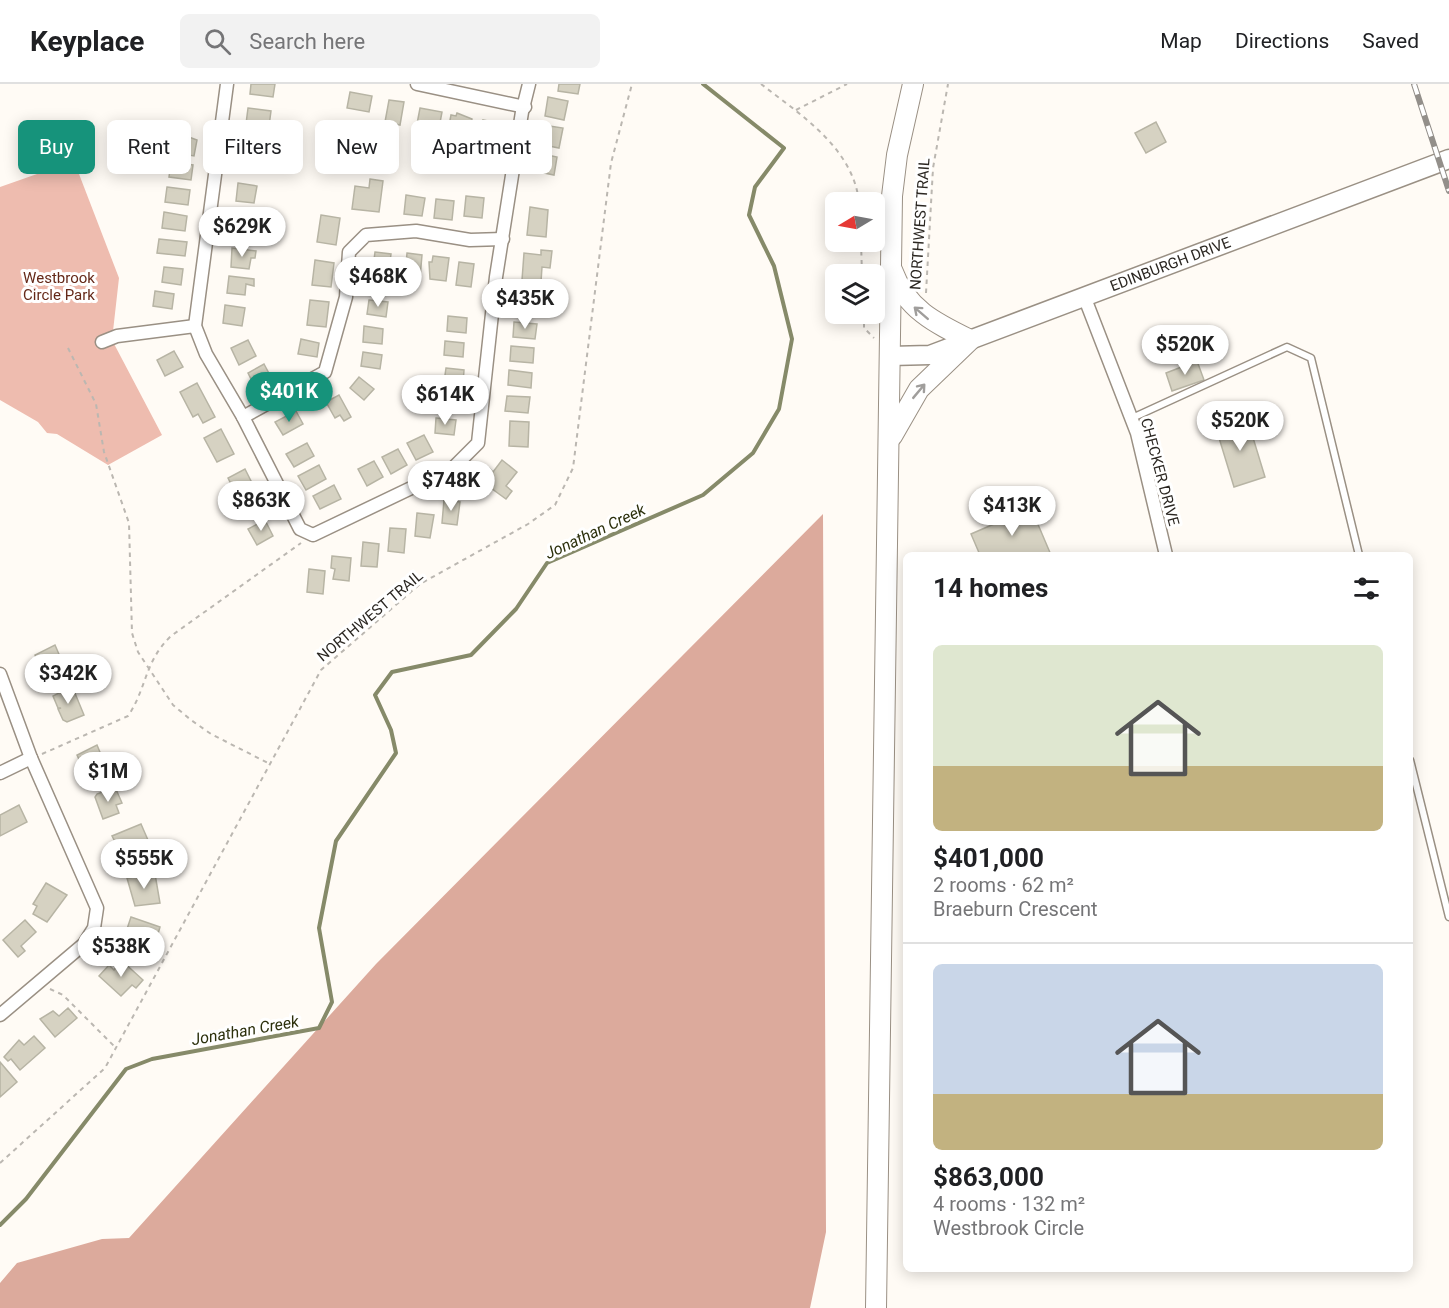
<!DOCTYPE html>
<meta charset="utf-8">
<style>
body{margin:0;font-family:Roboto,sans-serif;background:#f2f2f2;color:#202124;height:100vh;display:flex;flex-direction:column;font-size:22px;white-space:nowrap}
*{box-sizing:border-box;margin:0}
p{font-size:20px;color:#757577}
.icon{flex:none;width:33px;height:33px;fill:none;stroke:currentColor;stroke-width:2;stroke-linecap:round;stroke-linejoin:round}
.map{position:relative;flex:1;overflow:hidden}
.sheet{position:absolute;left:903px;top:468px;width:510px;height:720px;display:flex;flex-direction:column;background:#fff;border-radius:9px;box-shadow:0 3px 15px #0003}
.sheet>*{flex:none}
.hud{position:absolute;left:18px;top:36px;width:570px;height:54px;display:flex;gap:12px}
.needle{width:39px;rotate:260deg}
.fabs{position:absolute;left:825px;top:108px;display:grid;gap:12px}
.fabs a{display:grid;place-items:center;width:60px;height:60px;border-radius:9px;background:#fff;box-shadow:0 3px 15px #0003;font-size:30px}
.price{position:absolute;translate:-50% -51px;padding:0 14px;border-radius:21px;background:#fff;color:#222;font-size:20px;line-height:39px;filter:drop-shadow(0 2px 3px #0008)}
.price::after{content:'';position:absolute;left:50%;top:36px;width:18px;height:14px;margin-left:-9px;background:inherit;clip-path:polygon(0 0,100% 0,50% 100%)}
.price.selected{background:#16937b;color:#fff}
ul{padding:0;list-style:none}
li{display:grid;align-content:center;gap:12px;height:318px;padding:0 30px}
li+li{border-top:2px solid #e0e0e0}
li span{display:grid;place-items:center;height:186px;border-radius:9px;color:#555}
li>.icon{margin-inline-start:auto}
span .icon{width:108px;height:108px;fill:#fffc;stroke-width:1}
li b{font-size:26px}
h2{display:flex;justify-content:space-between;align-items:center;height:72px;padding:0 30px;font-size:26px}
.pill{padding:0 21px;border-radius:9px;background:#fff;box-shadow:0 3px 15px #0003;font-size:21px;line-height:54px}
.pill.selected{background:#16937b;color:#fff}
header{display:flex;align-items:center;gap:36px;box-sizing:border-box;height:84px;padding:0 30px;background:#fff;border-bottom:2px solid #e0e0e0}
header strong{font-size:28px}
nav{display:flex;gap:33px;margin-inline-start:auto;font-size:21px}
.search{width:420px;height:54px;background:#f2f2f2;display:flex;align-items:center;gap:15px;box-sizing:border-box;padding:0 21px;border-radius:9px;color:#757577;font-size:22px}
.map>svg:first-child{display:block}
</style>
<header>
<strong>Keyplace</strong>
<div class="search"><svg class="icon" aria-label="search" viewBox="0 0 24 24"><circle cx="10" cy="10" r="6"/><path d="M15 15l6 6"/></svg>Search here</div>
<nav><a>Map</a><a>Directions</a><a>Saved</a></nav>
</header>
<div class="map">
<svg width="1449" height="1224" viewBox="0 0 1449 1224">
<rect width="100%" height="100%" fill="#fffbf5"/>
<polygon fill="#eebcaf" points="74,77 119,194 112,256 162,351 108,381 57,350 47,349 38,338 0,316 0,103"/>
<polygon fill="#dcaa9c" points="823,430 826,1148 810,1224 0,1224 0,1199 17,1179 102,1155 129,1154 376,880"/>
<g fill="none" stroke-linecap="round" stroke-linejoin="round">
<polyline stroke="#868a69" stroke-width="4" points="0,1141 26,1115 126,985 152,975 319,944 332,918 319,844 336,757 396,669 391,646 375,611 392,588 471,571 516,525 547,479 703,411 753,369 779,325 792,255 774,182 749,131 755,103 784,64 703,0"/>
</g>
<g fill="#d6d2c2" stroke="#b7b4a4" stroke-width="1.5">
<polygon points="251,0 275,0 273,13 250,10"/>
<polygon points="559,0 580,0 578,10 558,7"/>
<polygon points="350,8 372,12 369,28 347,24"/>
<polygon points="548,13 568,17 564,36 545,32"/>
<polygon points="389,16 404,18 400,41 385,38"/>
<polygon points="248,24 271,27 269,42 246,40"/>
<polygon points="420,24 442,28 439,44 417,40"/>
<polygon points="457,29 472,35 468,56 460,55 461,49 454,48 453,53 447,52 451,31 456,32"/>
<polygon points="483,36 499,39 495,62 479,59"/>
<polygon points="1156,38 1166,58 1146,69 1135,49"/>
<polygon points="543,41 563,44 559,64 539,60"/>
<polygon points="186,52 197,56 194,72 172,68 174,53"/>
<polygon points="242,65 261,68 259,86 240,84"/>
<polygon points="538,69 557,73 554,91 534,87"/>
<polygon points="171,78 193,81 191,96 169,93"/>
<polygon points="370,95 383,97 379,128 352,125 355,102 369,104"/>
<polygon points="238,99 257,102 254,119 236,117"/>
<polygon points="167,103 190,106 188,121 165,118"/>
<polygon points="406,111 425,114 422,132 404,130"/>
<polygon points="466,112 484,114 482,134 464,132"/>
<polygon points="436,115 454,117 452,136 434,134"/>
<polygon points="530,123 548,126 546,153 527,151"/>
<polygon points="164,128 187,132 185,147 162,144"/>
<polygon points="237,131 256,134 253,152 234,149"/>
<polygon points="321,131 340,134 336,161 317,158"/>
<polygon points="159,155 187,158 185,172 157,169"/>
<polygon points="232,164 256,167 255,174 251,174 249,185 231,183"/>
<polygon points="541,166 552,167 550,184 542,183 541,198 522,196 524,169 541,171"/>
<polygon points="375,168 391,170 388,193 372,191"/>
<polygon points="407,169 422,171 420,194 405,192"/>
<polygon points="433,172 449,174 446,197 430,195 429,178 432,178"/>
<polygon points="315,176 334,179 331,203 312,201"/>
<polygon points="459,178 474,180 471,203 456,201"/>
<polygon points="164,183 183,185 181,201 162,198"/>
<polygon points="229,192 254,195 254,202 246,200 245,211 227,209"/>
<polygon points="155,207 174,210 172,225 153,222"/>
<polygon points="516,213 539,215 537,230 514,228"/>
<polygon points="310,216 329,218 326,243 307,241"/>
<polygon points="369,216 388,218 386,233 367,230"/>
<polygon points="225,221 245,224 242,242 223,239"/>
<polygon points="448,232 467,234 466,249 447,247"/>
<polygon points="514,238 537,240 535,255 513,253"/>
<polygon points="364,242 383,245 382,260 363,258"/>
<polygon points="301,255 319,259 317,273 298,270"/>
<polygon points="248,256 256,272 239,281 231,264"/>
<polygon points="445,257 464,259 463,273 444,271"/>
<polygon points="511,262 534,264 533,279 510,277"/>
<polygon points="174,267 183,283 165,292 157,276"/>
<polygon points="363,268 382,271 380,285 361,282"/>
<polygon points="1197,277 1204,296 1172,307 1166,289"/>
<polygon points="264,280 273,297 256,305 248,289"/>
<polygon points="446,284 464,286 463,300 444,298"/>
<polygon points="509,286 532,289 531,304 508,301"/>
<polygon points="359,293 374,305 364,316 350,304"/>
<polygon points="197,299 215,333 203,339 198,330 193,333 180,308"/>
<polygon points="443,309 462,310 461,325 442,323"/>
<polygon points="339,311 351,333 344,337 340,331 335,334 326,318"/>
<polygon points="507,312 530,313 528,329 505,327"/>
<polygon points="296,327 303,340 283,351 275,338"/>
<polygon points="436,334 456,336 454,351 435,349"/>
<polygon points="1247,334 1265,393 1234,403 1216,344"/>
<polygon points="510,337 529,338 528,363 509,362"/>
<polygon points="221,345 234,370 217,378 204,354"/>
<polygon points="424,351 433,368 416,376 407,359"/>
<polygon points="307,359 314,372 294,383 286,370"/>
<polygon points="398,365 407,381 391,390 382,373"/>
<polygon points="502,376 517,388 506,402 512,407 506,415 480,396 489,384 493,388"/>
<polygon points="374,377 383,393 367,402 358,385"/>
<polygon points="319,381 326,395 306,406 298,392"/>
<polygon points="245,385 253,401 236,410 228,394"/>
<polygon points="334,401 341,415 320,425 313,412"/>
<polygon points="258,409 266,425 249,434 240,417"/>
<polygon points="444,416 460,418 457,441 442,439"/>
<polygon points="1031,424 1051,471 980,471 971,450"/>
<polygon points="417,429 434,431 430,454 415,452"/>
<polygon points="265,436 273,452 257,461 248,445"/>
<polygon points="390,444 406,445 404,469 388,467"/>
<polygon points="363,458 379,460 377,483 361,482"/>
<polygon points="332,472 351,474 349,497 333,495 335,485 331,484"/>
<polygon points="309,485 325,487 323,510 307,508"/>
<polygon points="55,561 67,589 50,597 48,594 46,595 35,571"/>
<polygon points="72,602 84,631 67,638 63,636 58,625 61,624 58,624 53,612"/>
<polygon points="97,661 109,690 91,697 88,695 77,671"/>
<polygon points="115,703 122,719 116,721 119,729 103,735 95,713 97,710"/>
<polygon points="19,721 27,738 0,752 0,731"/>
<polygon points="141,740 151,763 124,775 112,752"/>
<polygon points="155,790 160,819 135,822 127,794"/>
<polygon points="46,799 67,811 47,838 33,830 37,822 33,820"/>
<polygon points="131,833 160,843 155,860 162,862 159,871 126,860 129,851 133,850 126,848"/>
<polygon points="25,836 36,848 21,862 25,867 18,873 3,856"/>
<polygon points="121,876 143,896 136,904 132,901 121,912 99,892 109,881 114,886"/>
<polygon points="68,924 77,934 55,953 40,935 53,927 59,932"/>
<polygon points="34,952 45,964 20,986 11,975 8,977 4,973 19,956 24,961"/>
<polygon points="0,978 17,998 0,1013"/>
</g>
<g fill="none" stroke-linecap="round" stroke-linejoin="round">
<defs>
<g id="lane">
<polyline points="1130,335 1287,263 1311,274 1359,471"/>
<polyline points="1410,676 1449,833"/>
</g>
<g id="street">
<polyline points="227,0 195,242 206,270 243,333 300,445 313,451 453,384 478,359 496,193 522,28 529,0"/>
<polyline points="417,0 525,23"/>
<polyline points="1084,212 1137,349 1166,471"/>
<polyline points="102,258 117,252 195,242"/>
<polyline points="243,333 325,288 346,213 349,168 366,151 416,147 470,156 503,155"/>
<polyline points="0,590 31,674 97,824 94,844 84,860 0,931"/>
<polyline points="0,689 31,674"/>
</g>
<g id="secondary">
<path id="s1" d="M890,272l40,-1 519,-196"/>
</g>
<g id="primary">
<path d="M892,352l27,-47 51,-49c-35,-17 -64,-31 -78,-70"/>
<polyline points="876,1224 892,112 897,71 913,0"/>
</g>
</defs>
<use href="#lane" stroke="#9a9084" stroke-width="9"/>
<use href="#street" stroke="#9a9084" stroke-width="15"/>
<use href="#secondary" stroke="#9a9084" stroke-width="21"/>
<use href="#primary" stroke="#9a9084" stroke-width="22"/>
<g stroke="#bbb7b1" stroke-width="2" stroke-dasharray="4.5 4.5" stroke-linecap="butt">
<path d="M761,0c40,31 92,64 98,118"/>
<polyline points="796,26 847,0"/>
<polyline points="861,158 862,190"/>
<polyline points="926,209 933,84 948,0"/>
<polyline points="864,230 864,244 874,254"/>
<polyline points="68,264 96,320 104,368 129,439 132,549 138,568 173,621 191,636 211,650 270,680"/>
<path d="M42,670l86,-38c19,-28 16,-54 43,-80l130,-93"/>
<polyline points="50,905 63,911 116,964"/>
<polyline points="0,1079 105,984 321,586 420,500 528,440 555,421 573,384 611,79 632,0"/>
</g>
<use href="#lane" stroke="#fff" stroke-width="6"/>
<use href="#street" stroke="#fff" stroke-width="12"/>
<use href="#secondary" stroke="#fff" stroke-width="18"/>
<use href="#primary" stroke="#fff" stroke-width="20"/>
<defs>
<polyline id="rail" points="1414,0 1449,107"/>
</defs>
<use href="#rail" stroke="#938f8a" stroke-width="6"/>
<use href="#rail" stroke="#fff" stroke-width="4" stroke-dasharray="11" stroke-linecap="butt"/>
</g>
<defs><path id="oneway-shaft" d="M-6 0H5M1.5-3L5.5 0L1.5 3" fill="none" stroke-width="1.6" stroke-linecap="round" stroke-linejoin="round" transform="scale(1.5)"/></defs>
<g stroke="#a09e9c">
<use href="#oneway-shaft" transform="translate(921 229) rotate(-139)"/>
<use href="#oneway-shaft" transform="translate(919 307) rotate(-50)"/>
</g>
<g text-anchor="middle" stroke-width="6" stroke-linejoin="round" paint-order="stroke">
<g font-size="15" fill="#2b2722" stroke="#fff">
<text transform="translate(920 140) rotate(-86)" y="5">NORTHWEST TRAIL</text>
<text dy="5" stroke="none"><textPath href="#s1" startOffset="297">EDINBURGH DRIVE</textPath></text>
<text transform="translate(1160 388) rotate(75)" y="5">CHECKER DRIVE</text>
<text transform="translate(370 532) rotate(-40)" y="5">NORTHWEST TRAIL</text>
</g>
<g font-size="15" fill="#652919" stroke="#fff">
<text x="59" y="199">Westbrook<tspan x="59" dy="17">Circle Park</tspan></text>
</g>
<g font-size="16" font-style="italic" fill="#2c300c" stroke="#fff">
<text transform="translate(595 447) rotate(-25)" y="6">Jonathan Creek</text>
<text transform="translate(245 946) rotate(-10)" y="6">Jonathan Creek</text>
</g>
</g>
</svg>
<div class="fabs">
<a><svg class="needle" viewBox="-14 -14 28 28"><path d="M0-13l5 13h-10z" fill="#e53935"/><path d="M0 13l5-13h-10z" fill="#757577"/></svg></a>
<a><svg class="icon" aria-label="layers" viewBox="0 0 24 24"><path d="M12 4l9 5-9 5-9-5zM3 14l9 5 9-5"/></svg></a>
</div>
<b class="price" style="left:242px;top:174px">$629K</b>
<b class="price" style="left:378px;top:224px">$468K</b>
<b class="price" style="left:525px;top:246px">$435K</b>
<b class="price" style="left:1185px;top:292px">$520K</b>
<b class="price selected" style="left:289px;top:339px">$401K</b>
<b class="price" style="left:445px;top:342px">$614K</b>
<b class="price" style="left:1240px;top:368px">$520K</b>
<b class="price" style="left:451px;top:428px">$748K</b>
<b class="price" style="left:261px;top:448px">$863K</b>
<b class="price" style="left:1012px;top:453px">$413K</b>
<b class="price" style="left:68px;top:621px">$342K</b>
<b class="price" style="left:108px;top:719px">$1M</b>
<b class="price" style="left:144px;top:806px">$555K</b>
<b class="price" style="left:121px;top:894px">$538K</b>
<div class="hud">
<a class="pill selected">Buy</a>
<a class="pill">Rent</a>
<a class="pill">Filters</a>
<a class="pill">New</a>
<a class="pill">Apartment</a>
</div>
<section class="sheet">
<h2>14 homes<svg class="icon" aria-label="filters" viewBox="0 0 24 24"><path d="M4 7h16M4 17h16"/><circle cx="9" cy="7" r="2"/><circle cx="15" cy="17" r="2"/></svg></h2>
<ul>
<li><span style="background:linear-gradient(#dfe7d0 65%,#c2b280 0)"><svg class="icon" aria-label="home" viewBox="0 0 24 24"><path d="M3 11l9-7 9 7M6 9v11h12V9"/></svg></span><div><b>$401,000</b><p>2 rooms · 62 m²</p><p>Braeburn Crescent</p></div></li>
<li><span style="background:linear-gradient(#c9d6e8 70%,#c2b280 0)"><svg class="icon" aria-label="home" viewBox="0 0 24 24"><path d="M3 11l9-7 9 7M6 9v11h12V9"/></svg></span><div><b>$863,000</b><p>4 rooms · 132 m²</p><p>Westbrook Circle</p></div></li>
</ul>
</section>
</div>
